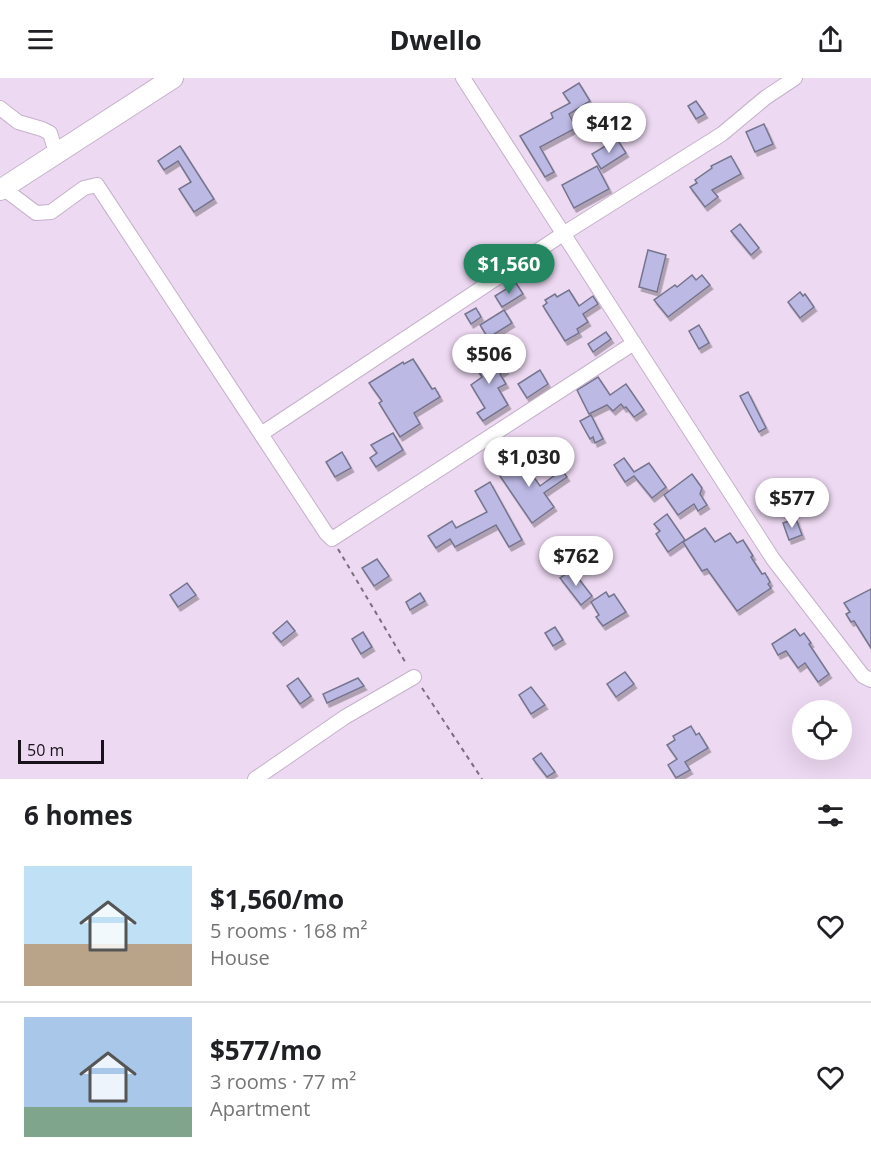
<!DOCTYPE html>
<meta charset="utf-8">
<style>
body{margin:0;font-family:"Open Sans",sans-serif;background:#f6f6f6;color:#202124;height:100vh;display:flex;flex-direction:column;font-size:22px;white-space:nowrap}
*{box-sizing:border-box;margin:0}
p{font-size:20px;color:#757577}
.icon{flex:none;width:33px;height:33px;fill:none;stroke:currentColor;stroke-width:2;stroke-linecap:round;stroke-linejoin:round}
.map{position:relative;height:701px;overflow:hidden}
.side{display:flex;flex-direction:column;background:#fff;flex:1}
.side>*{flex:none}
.controls{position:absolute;left:792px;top:622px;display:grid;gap:12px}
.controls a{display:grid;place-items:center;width:60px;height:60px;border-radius:50%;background:#fff;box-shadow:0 6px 24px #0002;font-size:30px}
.scale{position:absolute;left:18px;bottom:15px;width:86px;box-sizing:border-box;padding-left:6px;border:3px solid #19121b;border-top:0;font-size:16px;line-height:21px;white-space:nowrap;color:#19121b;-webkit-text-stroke:4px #edd9f2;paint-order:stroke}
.price{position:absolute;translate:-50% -51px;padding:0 14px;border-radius:21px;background:#fff;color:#222;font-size:20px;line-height:39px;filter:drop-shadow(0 2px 3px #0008)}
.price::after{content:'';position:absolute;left:50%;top:36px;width:18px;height:14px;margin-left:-9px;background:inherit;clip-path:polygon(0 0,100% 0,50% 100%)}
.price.current{background:#248762;color:#fff}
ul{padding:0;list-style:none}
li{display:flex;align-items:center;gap:18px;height:150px;padding:0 24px}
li+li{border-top:2px solid #e0e0e0}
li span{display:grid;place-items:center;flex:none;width:168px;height:120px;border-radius:0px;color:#555}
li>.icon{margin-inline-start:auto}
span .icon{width:72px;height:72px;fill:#fffc;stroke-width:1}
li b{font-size:26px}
h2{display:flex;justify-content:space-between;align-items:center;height:72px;padding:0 24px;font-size:26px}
header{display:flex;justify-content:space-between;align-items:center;height:78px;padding:0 24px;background:#fff;font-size:27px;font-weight:700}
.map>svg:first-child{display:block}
</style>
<header><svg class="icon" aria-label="menu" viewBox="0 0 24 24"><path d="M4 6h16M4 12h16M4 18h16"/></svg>Dwello<svg class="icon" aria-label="share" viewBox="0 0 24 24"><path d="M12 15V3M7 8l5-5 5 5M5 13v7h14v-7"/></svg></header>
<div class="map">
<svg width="871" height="701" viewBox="0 0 871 701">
<defs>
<filter id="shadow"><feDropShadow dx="2.5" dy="4" stdDeviation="0" flood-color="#0004"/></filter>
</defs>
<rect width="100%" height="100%" fill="#edd9f2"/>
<g fill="#bcb9e4" stroke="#76748e" stroke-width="1.5" filter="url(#shadow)">
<polygon points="579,5 590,23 569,36 576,50 540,69 554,94 545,99 520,58 553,40 551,35 570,25 563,15"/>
<polygon points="696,23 705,36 696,41 688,28"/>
<polygon points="764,46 773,66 755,74 746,54"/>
<polygon points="617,61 626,75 601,91 592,76"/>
<polygon points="180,68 214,121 194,134 179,111 191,104 178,83 164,92 158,83"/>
<polygon points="731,78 741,96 712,112 718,119 705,129 690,109 697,105 695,102 712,90 711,88"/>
<polygon points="597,88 609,111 574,130 562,107"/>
<polygon points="740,146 759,170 751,177 731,153"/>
<polygon points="648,172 666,177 657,214 639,209"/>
<polygon points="692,197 696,202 702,197 710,207 668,239 654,222 675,207 677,209"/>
<polygon points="516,205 523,216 502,229 495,218"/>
<polygon points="569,212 579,228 593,218 598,226 583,236 588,244 577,251 579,255 565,263 543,228 547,225 545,222 555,216 557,219"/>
<polygon points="800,214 803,218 805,216 814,229 800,240 788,224"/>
<polygon points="476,230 481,239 471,246 465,236"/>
<polygon points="504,232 512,245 488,260 480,247"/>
<polygon points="699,247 709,265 699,271 689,253"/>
<polygon points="606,254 611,261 593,274 588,266"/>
<polygon points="485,273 491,283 497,279 506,292 500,296 506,306 498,310 508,327 483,343 477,335 485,330 471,307 482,299 471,282"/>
<polygon points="413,281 432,311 435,310 440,319 414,335 420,346 400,359 379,325 382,323 369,305 403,284 404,286"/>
<polygon points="540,292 548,306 527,320 518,306"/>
<polygon points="598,299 610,317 626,306 644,332 634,339 626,329 624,330 621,326 613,333 607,327 589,336 577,312"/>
<polygon points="748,314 766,350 759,354 740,318"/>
<polygon points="591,337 603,361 595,365 593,359 590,361 580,343"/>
<polygon points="393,355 403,372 376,389 370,380 377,375 371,367"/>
<polygon points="342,374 351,390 335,399 326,384"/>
<polygon points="519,378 540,408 562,392 567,399 544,415 554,429 532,445 498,395 497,392"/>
<polygon points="624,380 634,394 649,385 666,409 652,420 634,398 625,404 614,387"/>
<polygon points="692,396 702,410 700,416 707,427 698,433 694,426 678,437 664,417"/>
<polygon points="490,404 522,462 509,469 496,447 455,469 450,461 436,470 428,458 452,443 456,450 487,434 475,413"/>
<polygon points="667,436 685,462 668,474 656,456 660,453 654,446"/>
<polygon points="796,441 802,457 789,462 783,445"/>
<polygon points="705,450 715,464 730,455 737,465 743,462 753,478 751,479 762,496 765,495 770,504 768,506 771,510 737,533 707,491 702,493 683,464"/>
<polygon points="377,481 389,498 374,508 362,490"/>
<polygon points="572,492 592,518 581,527 560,500"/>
<polygon points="187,505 196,517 178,529 170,517"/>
<polygon points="871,511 871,570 854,543 851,544 846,536 850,534 844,525"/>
<polygon points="606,514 609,519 614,516 626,534 603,548 596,539 599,537 591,524"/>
<polygon points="420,515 425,523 410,532 406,524"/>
<polygon points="287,543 295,553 281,564 273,555"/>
<polygon points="555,549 563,562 553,568 545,555"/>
<polygon points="795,551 800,558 804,555 811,565 809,566 829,596 818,604 805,585 798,590 786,573 778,577 772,566"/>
<polygon points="363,554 372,569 361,576 352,561"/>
<polygon points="625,594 634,606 616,619 607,606"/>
<polygon points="298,600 311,618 300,626 287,608"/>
<polygon points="358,600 364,608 327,625 323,616"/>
<polygon points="531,609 545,627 531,636 519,617"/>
<polygon points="691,648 696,657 699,655 708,670 685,684 690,692 676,700 668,687 677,681 667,667 675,662 673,658"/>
<polygon points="541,675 555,694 547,699 533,681"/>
</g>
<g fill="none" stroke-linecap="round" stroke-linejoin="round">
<defs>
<g id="minor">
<polyline points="463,0 773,481 863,598 871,602"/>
<polyline points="0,30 18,44 42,51 50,55 56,75"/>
<polyline points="3,110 36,135 51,134 84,110 97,107 326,455 332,461 634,265"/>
<polyline points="261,356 563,156 722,56 765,20 795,0"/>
<polyline points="255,701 345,639 414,599"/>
</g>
<polyline id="highway" points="0,112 173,0"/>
</defs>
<use href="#minor" stroke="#c5b2ca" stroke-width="16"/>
<use href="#highway" stroke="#c5b2ca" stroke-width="22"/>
<g stroke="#7b6e7f" stroke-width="2" stroke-dasharray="4.5 4.5" stroke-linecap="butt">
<polyline points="338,471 407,587"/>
<polyline points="422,610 482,701"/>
</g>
<use href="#minor" stroke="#fff" stroke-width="14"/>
<use href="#highway" stroke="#fff" stroke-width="20"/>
</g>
</svg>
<div class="controls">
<a><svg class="icon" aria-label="locate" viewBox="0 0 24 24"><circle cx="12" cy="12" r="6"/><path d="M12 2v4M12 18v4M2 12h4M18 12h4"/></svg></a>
</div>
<div class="scale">50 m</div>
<b class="price" style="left:609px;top:76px">$412</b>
<b class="price current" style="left:509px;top:217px">$1,560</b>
<b class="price" style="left:489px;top:307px">$506</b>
<b class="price" style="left:529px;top:410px">$1,030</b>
<b class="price" style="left:792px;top:451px">$577</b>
<b class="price" style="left:576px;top:509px">$762</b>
</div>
<section class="side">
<h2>6 homes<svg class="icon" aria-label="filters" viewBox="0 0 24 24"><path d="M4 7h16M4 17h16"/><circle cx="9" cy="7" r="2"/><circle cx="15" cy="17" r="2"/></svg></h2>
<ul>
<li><span style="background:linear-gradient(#bfe0f5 65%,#b9a48a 0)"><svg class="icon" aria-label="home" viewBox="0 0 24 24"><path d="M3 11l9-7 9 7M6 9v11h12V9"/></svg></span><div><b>$1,560/mo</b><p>5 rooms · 168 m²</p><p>House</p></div><svg class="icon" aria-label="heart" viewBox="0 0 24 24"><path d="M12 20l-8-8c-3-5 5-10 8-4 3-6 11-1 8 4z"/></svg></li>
<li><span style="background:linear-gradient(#a9c7e8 75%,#7fa58c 0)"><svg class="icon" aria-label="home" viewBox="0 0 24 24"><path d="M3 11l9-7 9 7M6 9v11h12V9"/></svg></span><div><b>$577/mo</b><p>3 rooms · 77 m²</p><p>Apartment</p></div><svg class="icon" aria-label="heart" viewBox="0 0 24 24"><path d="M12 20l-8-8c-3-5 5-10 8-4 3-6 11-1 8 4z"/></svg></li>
</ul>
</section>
